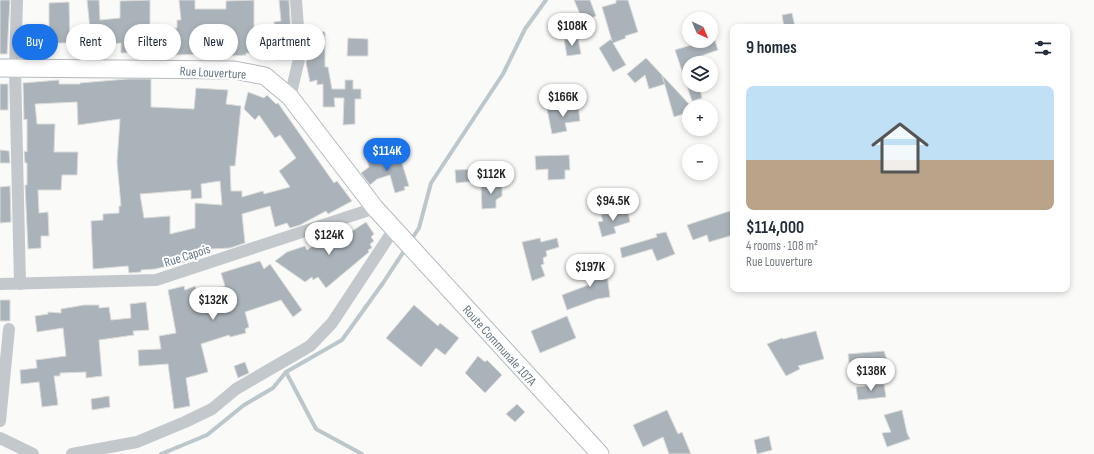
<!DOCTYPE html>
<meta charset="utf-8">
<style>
body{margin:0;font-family:"Sofia Sans Condensed",sans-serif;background:#f6f6f7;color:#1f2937;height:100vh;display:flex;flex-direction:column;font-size:15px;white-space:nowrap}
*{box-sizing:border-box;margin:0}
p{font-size:13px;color:#747a83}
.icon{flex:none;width:22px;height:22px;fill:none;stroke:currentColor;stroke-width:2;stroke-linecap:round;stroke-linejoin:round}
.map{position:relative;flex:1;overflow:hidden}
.panel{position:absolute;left:730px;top:24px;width:340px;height:268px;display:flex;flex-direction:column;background:#fff;border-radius:8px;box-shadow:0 2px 6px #0003}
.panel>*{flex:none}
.banner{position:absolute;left:12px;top:24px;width:380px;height:36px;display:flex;gap:8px}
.needle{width:26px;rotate:136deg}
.tools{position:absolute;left:682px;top:12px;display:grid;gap:8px}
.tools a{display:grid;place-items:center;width:36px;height:36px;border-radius:50%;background:#fff;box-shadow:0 2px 6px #0003;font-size:20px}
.price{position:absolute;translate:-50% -34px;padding:0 9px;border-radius:14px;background:#fff;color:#222;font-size:13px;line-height:26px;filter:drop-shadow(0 1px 2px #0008)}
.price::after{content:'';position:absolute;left:50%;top:24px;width:12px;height:9px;margin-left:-6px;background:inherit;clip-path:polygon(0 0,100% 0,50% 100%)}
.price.current{background:#1a73e8;color:#fff}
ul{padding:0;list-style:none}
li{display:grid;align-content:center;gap:8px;height:212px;padding:0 16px}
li+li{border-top:1px solid #e0e1e3}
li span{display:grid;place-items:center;height:124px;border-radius:8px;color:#555}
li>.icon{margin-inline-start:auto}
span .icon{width:72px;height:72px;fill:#fffc;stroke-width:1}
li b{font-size:17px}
h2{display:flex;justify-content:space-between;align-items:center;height:48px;padding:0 16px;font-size:17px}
.tag{padding:0 14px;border-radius:18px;background:#fff;box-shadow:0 2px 6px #0003;font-size:14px;line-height:36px}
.tag.current{background:#1a73e8;color:#fff}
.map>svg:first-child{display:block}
</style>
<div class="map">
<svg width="1094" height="454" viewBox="0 0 1094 454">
<rect width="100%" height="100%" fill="#fafaf8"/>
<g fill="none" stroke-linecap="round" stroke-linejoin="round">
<g stroke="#bbc7cb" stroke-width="4">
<polyline points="411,240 419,228 431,183 503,74 525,29 546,0"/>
<polyline points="161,454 207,435 244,405 273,388 286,372"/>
<polyline points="362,454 316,429 286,372 342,340 383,283 406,248"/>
</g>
</g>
<g fill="#aab3b9" stroke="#dcdcda" fill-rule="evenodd">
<polygon points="0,0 10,0 7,54 0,54"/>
<polygon points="87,0 99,0 100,20 120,18 120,1 150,0 150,25 157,25 156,29 177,28 177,20 181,20 179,0 195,0 195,9 226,9 226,1 254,0 254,53 246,53 246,55 217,57 217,54 173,55 149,54 149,52 121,53 121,43 94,45 93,39 91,39"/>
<polygon points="279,0 289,0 292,54 291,60 277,60 274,22 281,21"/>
<polygon points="574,0 590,0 596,16 583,21"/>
<polygon points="616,0 628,0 638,32 625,36 626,38 613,43 626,65 613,72 599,48 611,39 612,41 602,7 616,3"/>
<polygon points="69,2 70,43 55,43 55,32 49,32 49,3"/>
<polygon points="792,13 795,27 784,27 782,15"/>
<polygon points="306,31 325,32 325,67 328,67 332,89 345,89 345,80 353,80 353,89 361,89 361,99 355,99 355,124 343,125 344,98 334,98 335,107 323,107 323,84 317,85 317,80 310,82 306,63 307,54"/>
<polygon points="348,38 368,39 368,56 347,56"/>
<polygon points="578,38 581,54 567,56 564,40"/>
<polygon points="714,38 718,50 689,60 689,85 699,85 702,98 692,101 675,50 704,41 711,41 711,39"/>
<polygon points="646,58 662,75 665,84 649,89 645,75 635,83 627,74"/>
<polygon points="662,75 689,104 689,112 674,117"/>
<path d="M127,79h24v28l43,2 2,-21 32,2 -2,14 15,2 -6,60h-5l1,25h11v6l21,-6 1,3 26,-7 -11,-16 17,-13 -16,-23 -5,3 -16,-23 -4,5 -11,-11 4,-17 16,6 3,-3 9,9 2,-1 56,80 3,-2 15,20 -24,13 -2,-3 -26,14 -10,3 -3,-5 -12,4 -5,-21 -28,8 3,29 -15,5 -19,1 1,4 -23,6v2l-34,8 -14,1v2l-12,1 -1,-7 -35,3 -2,-48 12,-1v-6l16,-1v-7h2l-4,-44 3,-43 -42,6 -1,-23 -42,2 2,20h18l-1,28h24l-1,23h-15l-1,15h-23l1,23 9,-1 1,24h-8v12l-13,1 -3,-64h2v-22h-2l-1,-12 3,1v-33l-3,1 -1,-37 36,-3v4h21v-1zM220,181l2,24 -27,-2v25l-25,6v-18l-26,2 -4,-24 51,-4v9l11,-1 -1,-14z"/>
<rect x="0" y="84" width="8" height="26"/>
<polygon points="578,105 580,121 565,123 567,131 552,134 547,109"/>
<polygon points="0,150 9,151 10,163 0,163"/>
<polygon points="382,155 383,160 394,156 396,160 401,160 409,186 404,187 405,190 395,193 390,175 377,179 370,185 361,173 369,167 367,159"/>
<polygon points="569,155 570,170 565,170 565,179 548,180 548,169 536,170 535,156"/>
<polygon points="476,169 476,181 456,183 455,170"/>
<polygon points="502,183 502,196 496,200 496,208 482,209 481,185"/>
<polygon points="10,186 11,222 0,223 0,187"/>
<polygon points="627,208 630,222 614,227 616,233 602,237 598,222 603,221 601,215"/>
<polygon points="733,210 733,235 709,242 707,235 693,240 687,225"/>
<polygon points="366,222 374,234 371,237 374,241 370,244 372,248 368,250 369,252 326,288 318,277 313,280 312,277 305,282 275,261 287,252 305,246 307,250 322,239 324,243 343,231 346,235"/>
<polygon points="666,232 675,254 657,261 652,249 622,258 620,248 657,237 656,234"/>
<polygon points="540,238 541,242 557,238 559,247 546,251 547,256 543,258 544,264 541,265 545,276 532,281 522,242"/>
<polygon points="602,260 604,267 606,267 610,297 597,299 567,310 562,295 591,284 590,279 594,279 589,265"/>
<polygon points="260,261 264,269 270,264 302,310 293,317 281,300 245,312 249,327 245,329 246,333 230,337 229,335 201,344 208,372 186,378 190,406 174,409 168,364 139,366 138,350 161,349 159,336 176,333 168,290 184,286 185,290 195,286 198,295 225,286 221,273"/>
<rect x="0" y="300" width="10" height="21"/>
<polygon points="146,302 149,330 133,331 134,335 99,340 102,376 86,378 86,372 60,373 60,376 54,376 58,405 42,407 39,382 21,384 20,370 37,368 36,360 66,356 63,328 37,332 35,316 48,314 48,312 61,313 61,309 84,305 99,305 99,308 109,307 111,320 131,318 130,304"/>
<polygon points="414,305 438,326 440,323 459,338 445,355 436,348 421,367 386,338"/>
<polygon points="567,316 576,338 540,353 531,331"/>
<polygon points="816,331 824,359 798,366 800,369 786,376 767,344 782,338 783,339"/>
<polygon points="884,351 888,363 861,360 862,366 850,369 848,354"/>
<polygon points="478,356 485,362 487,360 502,375 485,393 465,373"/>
<polygon points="245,362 249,373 238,378 234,366"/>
<polygon points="884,384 886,397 858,400 856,387"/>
<polygon points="109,396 110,407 92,410 91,399"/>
<polygon points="517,404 525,412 515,422 506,414"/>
<polygon points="667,410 678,434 682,432 691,454 669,454 663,437 643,447 633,425"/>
<polygon points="902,410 907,433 910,439 887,447 882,433 891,432 884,415"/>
<polygon points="769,436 772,450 757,454 754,440"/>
</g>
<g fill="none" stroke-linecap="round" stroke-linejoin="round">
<defs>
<polyline id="secondary" points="0,68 234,70 265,76 290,97 375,208 600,454"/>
</defs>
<use href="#secondary" stroke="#b3babf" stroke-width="19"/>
<g stroke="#c3c8cc" stroke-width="12">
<polyline points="17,0 15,69 20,284"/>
<polyline points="290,97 300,55 296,0"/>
<polyline points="0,284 156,280 375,208"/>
<polyline points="0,421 9,329"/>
<polyline points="0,438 33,454"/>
<polyline points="72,454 137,442 185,422 212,409 236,389 310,346 332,323 394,229"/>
</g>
<use href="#secondary" stroke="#fff" stroke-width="17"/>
</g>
<g text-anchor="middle" stroke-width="4" stroke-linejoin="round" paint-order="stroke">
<g font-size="13" fill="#657683" stroke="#fff">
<text transform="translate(213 72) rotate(3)" y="5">Rue Louverture</text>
<text transform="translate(187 255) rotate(-18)" y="5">Rue Capois</text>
<text transform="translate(500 345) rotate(48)" y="5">Route Communale 107A</text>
</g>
</g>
</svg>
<div class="tools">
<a><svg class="needle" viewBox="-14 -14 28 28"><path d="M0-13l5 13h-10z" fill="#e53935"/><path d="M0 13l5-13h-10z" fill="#747a83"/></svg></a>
<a><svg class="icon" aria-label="layers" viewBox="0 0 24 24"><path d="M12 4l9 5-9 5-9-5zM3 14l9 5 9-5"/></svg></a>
<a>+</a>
<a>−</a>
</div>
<b class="price" style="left:572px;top:47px">$108K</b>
<b class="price" style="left:563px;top:118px">$166K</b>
<b class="price current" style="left:387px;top:172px">$114K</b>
<b class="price" style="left:491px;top:195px">$112K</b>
<b class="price" style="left:613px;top:222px">$94.5K</b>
<b class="price" style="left:329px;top:256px">$124K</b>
<b class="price" style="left:590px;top:288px">$197K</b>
<b class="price" style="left:213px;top:321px">$132K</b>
<b class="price" style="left:871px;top:392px">$138K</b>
<div class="banner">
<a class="tag current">Buy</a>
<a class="tag">Rent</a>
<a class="tag">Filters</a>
<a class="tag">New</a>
<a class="tag">Apartment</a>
</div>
<section class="panel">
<h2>9 homes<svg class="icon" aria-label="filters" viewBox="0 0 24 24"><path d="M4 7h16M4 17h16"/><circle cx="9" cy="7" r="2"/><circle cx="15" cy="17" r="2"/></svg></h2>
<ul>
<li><span style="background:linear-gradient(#bfe0f5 60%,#b9a48a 0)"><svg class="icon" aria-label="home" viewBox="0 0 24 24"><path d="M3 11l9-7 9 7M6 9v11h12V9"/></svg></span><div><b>$114,000</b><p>4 rooms · 108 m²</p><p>Rue Louverture</p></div></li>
</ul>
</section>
</div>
